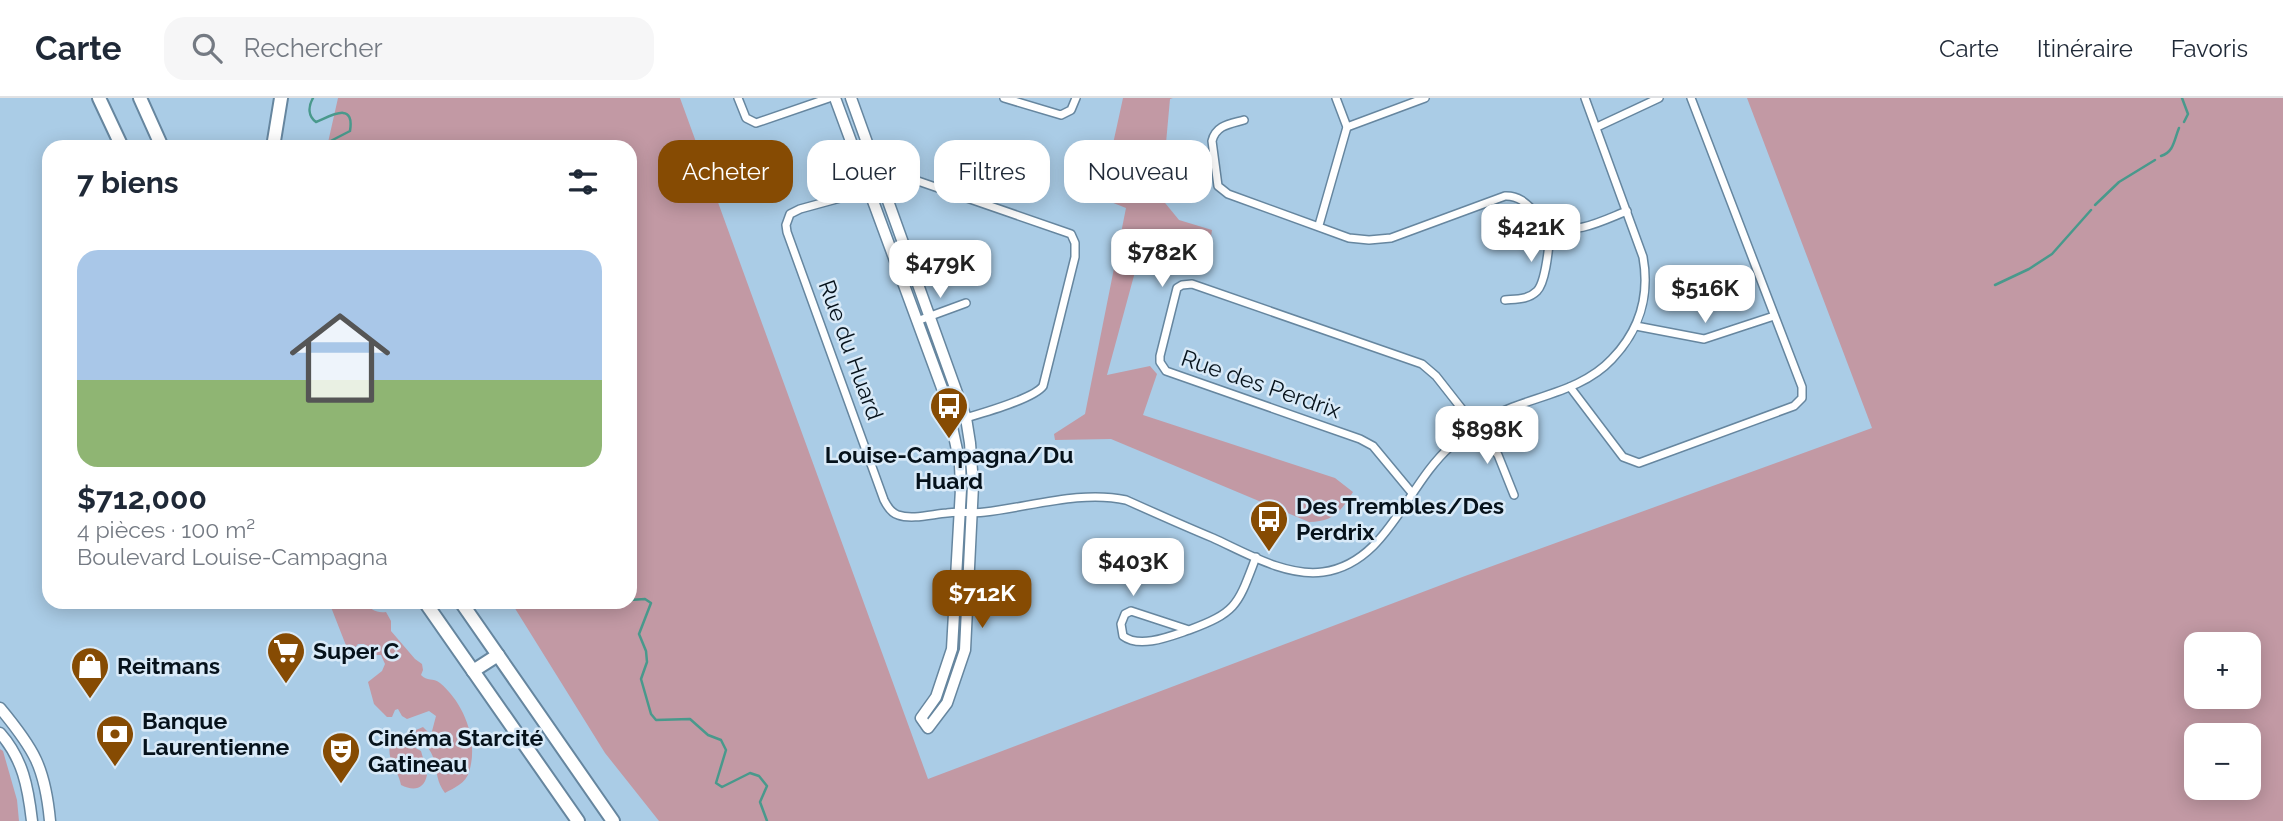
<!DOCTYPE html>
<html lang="fr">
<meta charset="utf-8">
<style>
body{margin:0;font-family:Raleway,sans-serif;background:#f6f6f7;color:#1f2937;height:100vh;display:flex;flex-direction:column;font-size:26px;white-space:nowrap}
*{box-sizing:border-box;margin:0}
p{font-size:23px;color:#747a83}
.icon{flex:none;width:38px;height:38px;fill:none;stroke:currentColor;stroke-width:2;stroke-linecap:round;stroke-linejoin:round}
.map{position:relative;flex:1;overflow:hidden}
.sheet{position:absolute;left:42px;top:42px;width:595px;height:469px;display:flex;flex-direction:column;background:#fff;border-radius:21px;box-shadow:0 4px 18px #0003}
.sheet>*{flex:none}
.guide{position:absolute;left:658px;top:42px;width:665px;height:63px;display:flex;gap:14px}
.fabs{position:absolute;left:2184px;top:534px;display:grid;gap:14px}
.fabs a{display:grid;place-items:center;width:77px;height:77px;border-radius:14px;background:#fff;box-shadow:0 4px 18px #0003;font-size:35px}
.price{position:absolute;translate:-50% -60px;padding:0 16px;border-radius:14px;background:#fff;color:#222;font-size:23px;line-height:46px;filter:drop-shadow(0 2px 4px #0008)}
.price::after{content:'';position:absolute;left:50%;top:42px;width:21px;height:16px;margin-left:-10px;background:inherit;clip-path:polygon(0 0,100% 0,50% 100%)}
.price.current{background:#864b03;color:#fff}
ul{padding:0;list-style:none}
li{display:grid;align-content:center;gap:14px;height:371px;padding:0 35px}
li+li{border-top:2px solid #e0e1e3}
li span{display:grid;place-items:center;height:217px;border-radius:21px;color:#555}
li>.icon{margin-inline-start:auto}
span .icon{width:126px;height:126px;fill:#fffc;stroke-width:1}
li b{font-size:30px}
h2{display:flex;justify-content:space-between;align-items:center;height:84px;padding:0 35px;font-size:30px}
.chip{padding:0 24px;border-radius:21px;background:#fff;box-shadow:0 4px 18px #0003;font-size:24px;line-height:63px}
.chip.current{background:#864b03;color:#fff}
header{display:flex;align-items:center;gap:42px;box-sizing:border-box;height:98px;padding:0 35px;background:#fff;border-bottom:2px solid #e0e1e3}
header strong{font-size:33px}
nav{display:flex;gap:38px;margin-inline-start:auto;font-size:24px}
.search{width:490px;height:63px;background:#f6f6f7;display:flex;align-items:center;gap:18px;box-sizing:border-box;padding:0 24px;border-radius:21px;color:#747a83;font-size:26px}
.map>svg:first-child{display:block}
</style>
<header>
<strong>Carte</strong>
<div class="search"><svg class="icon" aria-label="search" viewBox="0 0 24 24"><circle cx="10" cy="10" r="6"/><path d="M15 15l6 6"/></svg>Rechercher</div>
<nav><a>Carte</a><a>Itinéraire</a><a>Favoris</a></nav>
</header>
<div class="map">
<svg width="2283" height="723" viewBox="0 0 2283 723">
<rect width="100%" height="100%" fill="#aacce6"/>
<g fill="#c299a4" fill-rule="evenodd">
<path d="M338,0h342l248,681 537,-203 407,-148 -125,-330h536v723h-1624l-54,-68 -94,-151h119v-455h-303zM2196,546h53v52h-53zM2196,637h53v53h-53z"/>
<path d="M1123,0h50l-3,1 -9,99 18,22 33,10 -2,13 -65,-8 -38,140 43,-9 7,8 -14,41 192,63 18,14c-12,19 -20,30 -44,30l-198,-83 -56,1 -1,-6 31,-20 41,-206 -58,-23 8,-13 35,-19z"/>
<path d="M329,504h36c6,8 11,11 21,10l5,9v10l24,28 7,5 1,6 -2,5c6,7 12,2 19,8 24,20 39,58 29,89 -3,11 -15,16 -24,21 -13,-17 -4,-29 -19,-48h-7l-3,-4v-11l7,-3 8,8 5,-19 -7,-5 -22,8 -5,-3 -4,-7 -3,1 -3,7h-5l-13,-13 -6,-22 14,-11 3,-7 -4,-9h-9l-8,-11h-6l-5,6 -6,-2z"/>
<path d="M399,641l22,12 2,7 -5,8 9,9c-3,15 -14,16 -26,10 -3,-16 -16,-26 -10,-43z"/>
<polygon points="0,651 3,653 17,702 19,723 0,723"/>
</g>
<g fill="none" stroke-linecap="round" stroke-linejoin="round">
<g stroke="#49998c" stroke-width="2.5">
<path d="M313,0c-5,9 -5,18 3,24 13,-5 39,-22 34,9l-31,16"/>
<polyline points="2182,0 2188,16 2184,24"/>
<path d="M2161,58c13,-4 13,-16 18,-28"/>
<polyline points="2095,107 2119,84 2155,62"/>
<polyline points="1995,187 2029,171 2052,156 2091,112"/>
<polyline points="630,502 645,501 651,505 639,536 646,553 647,564 641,581 651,616 656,622 690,621 708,637 721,642 726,652 716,685 722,689 750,675 759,678 767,688 760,704 767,723"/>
</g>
<defs>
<g id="street">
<polyline points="738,0 746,20 756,25 829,0"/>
<polyline points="1004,0 1061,17 1071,12 1076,0"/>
<path d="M1244,22c-14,4 -28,5 -32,21l6,45 10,8 121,44 20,2 22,-2 114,-42c22,-1 28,20 46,29 22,12 55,-6 76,-14"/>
<polyline points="1347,29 1425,0"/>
<polyline points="1597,29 1659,0"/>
<polyline points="1319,127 1347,29 1336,0"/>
<path d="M1505,202c11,-1 23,0 32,-9 10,-10 12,-50 14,-65"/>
<polyline points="917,223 966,205"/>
<polyline points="1636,228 1704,241 1774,218"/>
<polyline points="1570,289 1623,359 1639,365 1794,308 1802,300 1802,289 1691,0"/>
<path d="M952,324c20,-6 81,-22 91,-36l32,-129v-14l-4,-9 -156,-54h-9l-106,29 -10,5 -4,11 1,7 97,268c3,6 7,13 14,15 14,5 35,-1 49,-2 13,-2 26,1 38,-1 45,-5 96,-22 141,-12 29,13 58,26 87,38 33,15 73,39 110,34 65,-9 83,-87 128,-126 18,-17 39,-30 62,-39 34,-13 73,-20 99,-48 27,-28 38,-63 31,-102l-58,-159"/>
<polyline points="1412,395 1373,348 1360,341 1166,273 1160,264 1160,258 1177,190 1182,187 1192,186 1422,266 1436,278 1498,357 1514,397"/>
<path d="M1189,532c-18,6 -49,19 -66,6l-2,-12 4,-10 6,-3 58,19c49,-18 49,-26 67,-73"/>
</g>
<g id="secondary">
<polyline points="835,0 946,301 960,366 961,391 952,551 936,599 921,620 928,630 947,605 965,552 973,387 970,345 966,320 851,0"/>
<path d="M0,610c34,41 45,59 50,113"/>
<path d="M0,635c23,26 28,54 32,88"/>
</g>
<g id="highway">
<polyline points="99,0 122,49"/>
<polyline points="140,0 162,49"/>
<polyline points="273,49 281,0"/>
<polyline points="425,504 578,723"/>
<polyline points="461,504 613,723"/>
<polyline points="473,573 498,557"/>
</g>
</defs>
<use href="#street" stroke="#66869f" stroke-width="10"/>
<use href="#secondary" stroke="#66869f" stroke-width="13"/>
<use href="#highway" stroke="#66869f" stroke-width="16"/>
<use href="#street" stroke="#fff" stroke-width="7"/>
<use href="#secondary" stroke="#fff" stroke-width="10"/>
<use href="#highway" stroke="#fff" stroke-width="12"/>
</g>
<defs>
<symbol id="bus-pin" viewBox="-11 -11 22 30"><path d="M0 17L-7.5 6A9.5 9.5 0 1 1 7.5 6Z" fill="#864b03" stroke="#d9eaf8"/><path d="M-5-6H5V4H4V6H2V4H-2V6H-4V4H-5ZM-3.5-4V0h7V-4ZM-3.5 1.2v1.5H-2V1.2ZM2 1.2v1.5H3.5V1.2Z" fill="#fff"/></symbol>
<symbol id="supermarket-pin" viewBox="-11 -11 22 30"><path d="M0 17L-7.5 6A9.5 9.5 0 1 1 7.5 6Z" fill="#864b03" stroke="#d9eaf8"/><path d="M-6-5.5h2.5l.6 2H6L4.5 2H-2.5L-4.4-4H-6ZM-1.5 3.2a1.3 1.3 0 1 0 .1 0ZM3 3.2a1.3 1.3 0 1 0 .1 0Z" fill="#fff"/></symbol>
<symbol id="shop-pin" viewBox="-11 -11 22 30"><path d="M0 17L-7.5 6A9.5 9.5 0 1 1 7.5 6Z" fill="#864b03" stroke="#d9eaf8"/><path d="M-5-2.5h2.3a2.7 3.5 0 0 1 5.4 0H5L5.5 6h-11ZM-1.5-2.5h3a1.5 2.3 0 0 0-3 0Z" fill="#fff"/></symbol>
<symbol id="bank-pin" viewBox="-11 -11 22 30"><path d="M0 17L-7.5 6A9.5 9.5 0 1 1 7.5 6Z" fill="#864b03" stroke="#d9eaf8"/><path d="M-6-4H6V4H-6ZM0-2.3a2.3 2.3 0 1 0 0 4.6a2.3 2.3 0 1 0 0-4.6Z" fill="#fff"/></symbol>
<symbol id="theatre-pin" viewBox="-11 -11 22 30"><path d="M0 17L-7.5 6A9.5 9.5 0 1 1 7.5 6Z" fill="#864b03" stroke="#d9eaf8"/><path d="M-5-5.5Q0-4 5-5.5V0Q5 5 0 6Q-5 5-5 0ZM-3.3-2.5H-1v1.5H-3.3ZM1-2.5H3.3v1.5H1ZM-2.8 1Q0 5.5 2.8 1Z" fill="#fff"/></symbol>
</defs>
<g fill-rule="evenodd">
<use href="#bus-pin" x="927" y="286" width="44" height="60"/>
<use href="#bus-pin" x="1247" y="399" width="44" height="60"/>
<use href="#supermarket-pin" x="264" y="531" width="44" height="60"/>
<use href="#shop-pin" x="68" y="546" width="44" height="60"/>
<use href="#bank-pin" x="93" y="614" width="44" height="60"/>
<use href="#theatre-pin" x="319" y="631" width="44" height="60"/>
</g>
<g text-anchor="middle" stroke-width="5" stroke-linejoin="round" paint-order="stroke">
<g font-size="23" fill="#06121b" stroke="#d9eaf8">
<text transform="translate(851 252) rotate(70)" y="8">Rue du Huard</text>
<text transform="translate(1261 286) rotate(19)" y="8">Rue des Perdrix</text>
</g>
<g font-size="23" font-weight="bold" fill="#06121b" stroke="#d9eaf8" text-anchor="start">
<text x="949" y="365" text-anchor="middle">Louise-Campagna/Du<tspan x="949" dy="26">Huard</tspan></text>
<text x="1296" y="416">Des Trembles/Des<tspan x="1296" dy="26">Perdrix</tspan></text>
<text x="313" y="561">Super C</text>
<text x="117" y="576">Reitmans</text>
<text x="142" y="631">Banque<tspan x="142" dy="26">Laurentienne</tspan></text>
<text x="368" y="648">Cinéma Starcité<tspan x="368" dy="26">Gatineau</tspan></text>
</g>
</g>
</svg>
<div class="fabs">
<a>+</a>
<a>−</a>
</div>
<b class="price" style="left:1531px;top:166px">$421K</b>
<b class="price" style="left:1162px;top:191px">$782K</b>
<b class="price" style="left:940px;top:202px">$479K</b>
<b class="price" style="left:1705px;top:227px">$516K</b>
<b class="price" style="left:1487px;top:368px">$898K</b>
<b class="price" style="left:1133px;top:500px">$403K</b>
<b class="price current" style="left:982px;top:532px">$712K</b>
<div class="guide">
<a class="chip current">Acheter</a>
<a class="chip">Louer</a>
<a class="chip">Filtres</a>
<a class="chip">Nouveau</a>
</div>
<section class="sheet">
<h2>7 biens<svg class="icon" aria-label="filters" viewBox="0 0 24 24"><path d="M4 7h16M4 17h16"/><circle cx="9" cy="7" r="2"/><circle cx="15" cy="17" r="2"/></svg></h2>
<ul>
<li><span style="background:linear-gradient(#a9c7e8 60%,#8fb573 0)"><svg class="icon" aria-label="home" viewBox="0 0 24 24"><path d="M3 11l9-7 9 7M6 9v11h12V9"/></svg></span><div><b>$712,000</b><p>4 pièces · 100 m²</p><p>Boulevard Louise-Campagna</p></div></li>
</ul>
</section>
</div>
